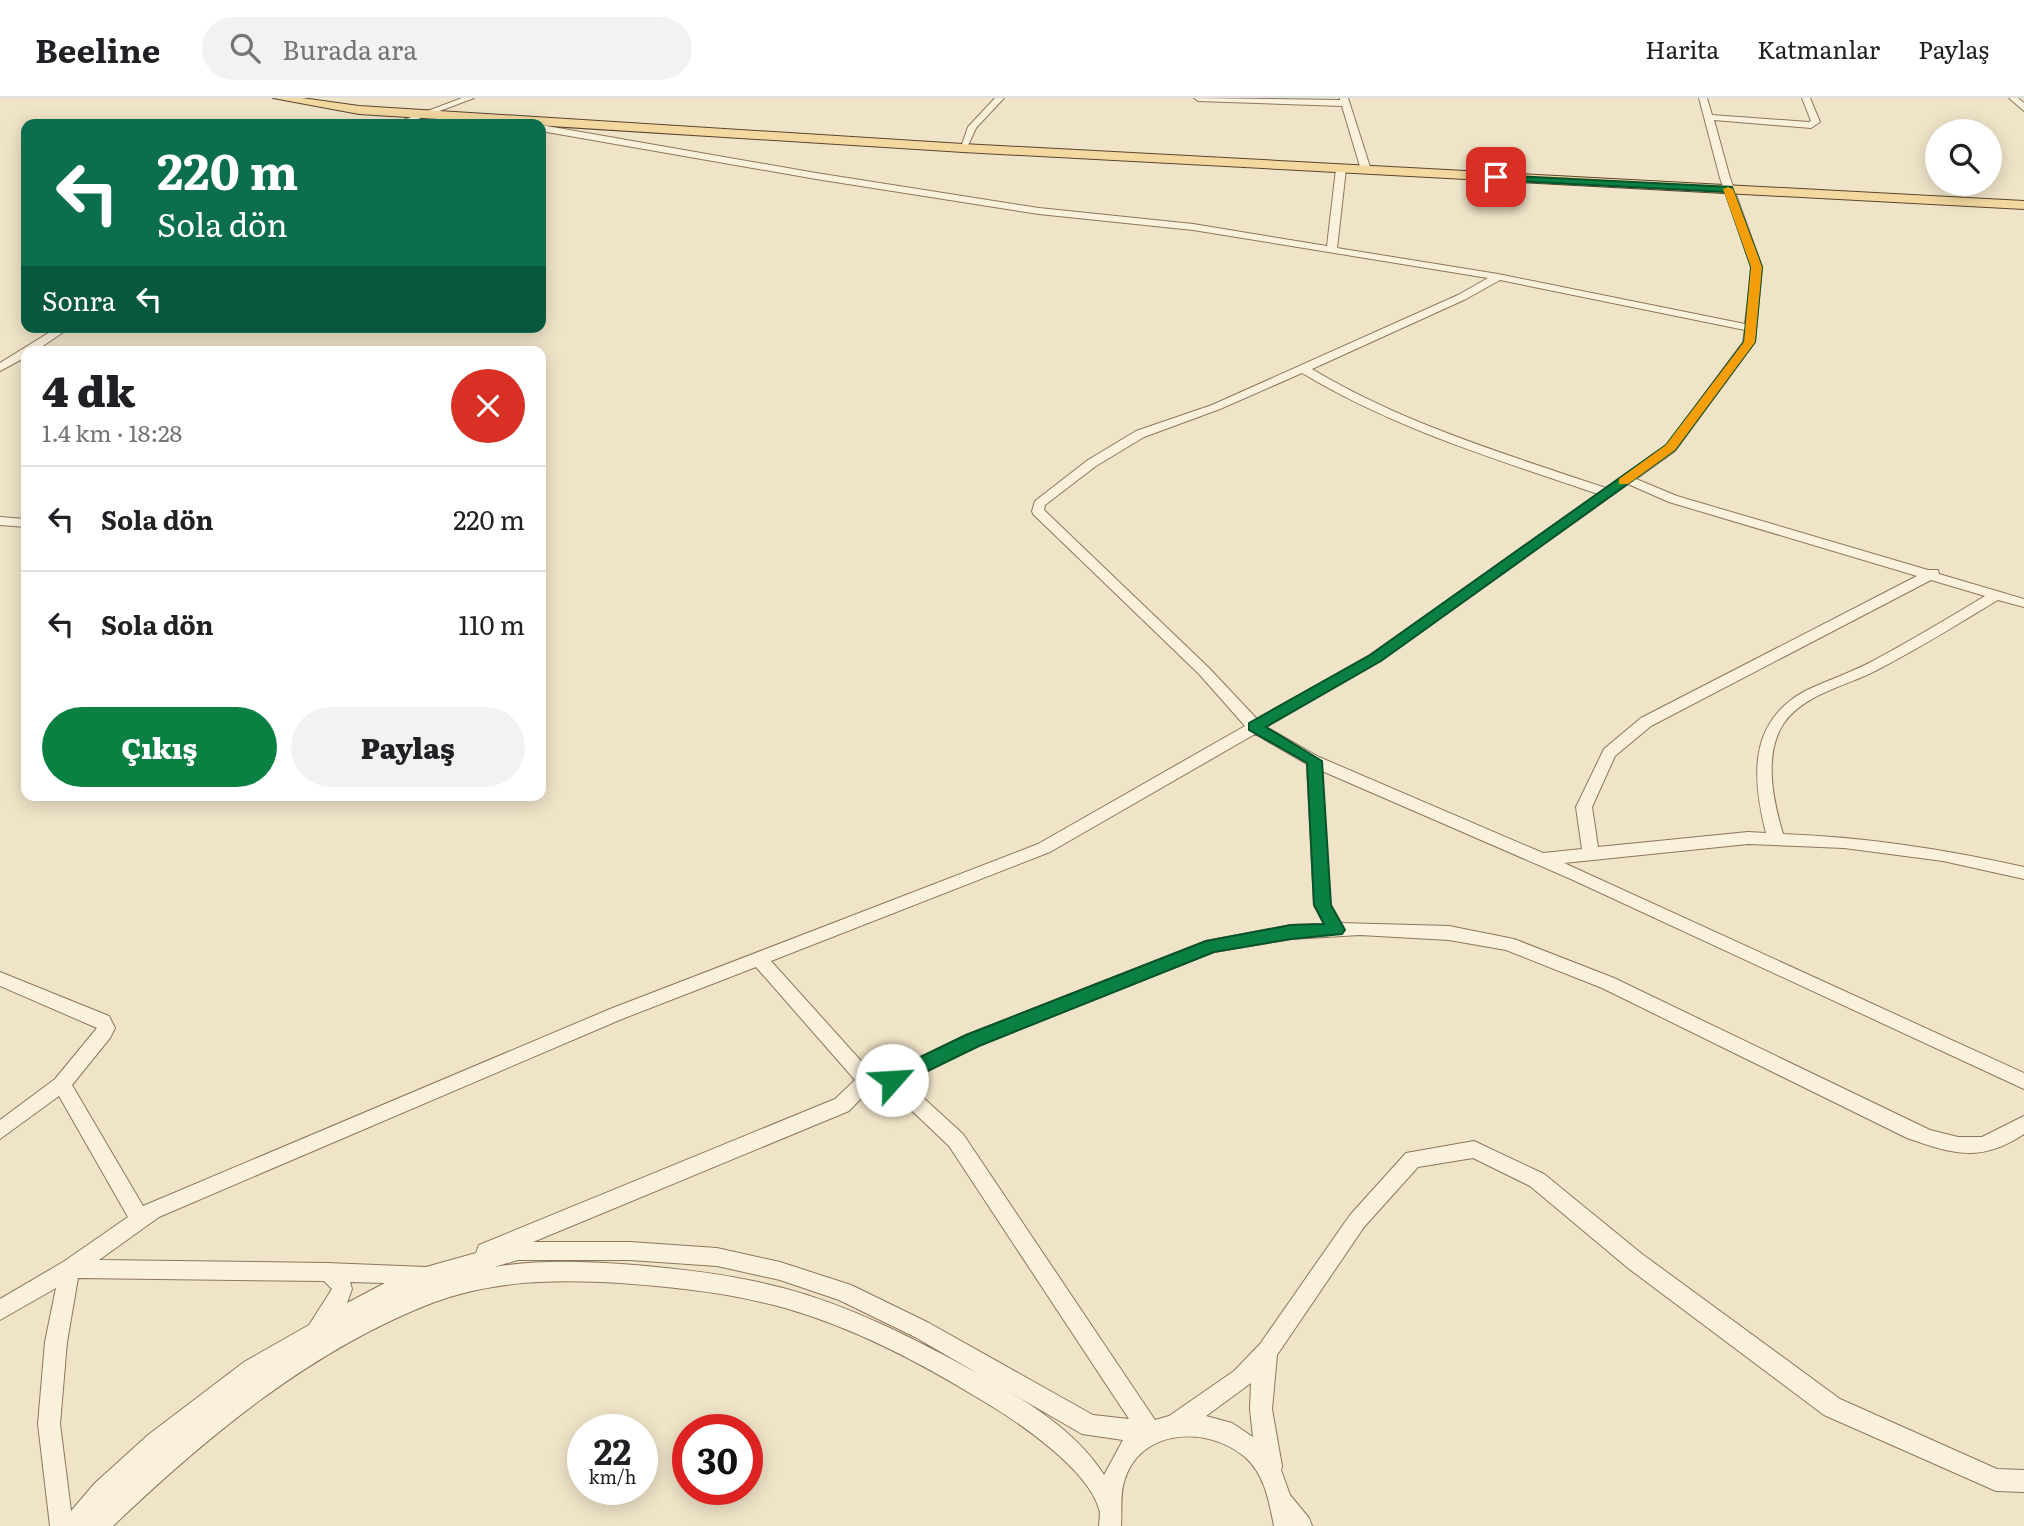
<!DOCTYPE html>
<html lang="tr">
<head>
<meta charset="utf-8">
<style>
  :root { --surface:#fff; --page:#f2f2f2; --text:#202124; --muted:#757577; --line:#e0e0e0; --accent:#0b8043 }
  body { margin:0; font-family:Literata,serif; background:var(--page); color:var(--text); height:100vh; display:flex; flex-direction:column; font-size:26px; white-space:nowrap }
  * { box-sizing:border-box; margin:0 }
  p { font-size:23px; color:var(--muted) }
  .icon { flex:none; width:38px; height:38px; fill:none; stroke:currentColor; stroke-width:2; stroke-linecap:round; stroke-linejoin:round }
  .map { position:relative; flex:1; overflow:hidden }
  .side { position:absolute; left:21px; top:248px; width:525px; height:455px; display:flex; flex-direction:column; background:var(--surface); border-radius:14px; box-shadow:0 4px 18px #0003 }
  .side>* { flex:none }
  .guide { position:absolute; left:21px; top:21px; width:525px; height:214px; border-radius:14px; box-shadow:0 4px 18px #0003; background:#0b6e4f; color:#fff; overflow:hidden }
  .tools { position:absolute; left:1925px; top:21px; display:grid; gap:14px }
  .tools a { display:grid; place-items:center; width:77px; height:77px; border-radius:50%; background:var(--surface); box-shadow:0 4px 18px #0003; font-size:35px }
  .speed { position:absolute; left:567px; top:1316px; display:flex; gap:14px; font-size:35px; font-weight:700; text-align:center }
  .speed>* { display:grid; place-content:center; width:91px; height:91px; border-radius:50%; background:var(--surface); box-shadow:0 4px 18px #0003; line-height:1 }
  .speed small { font-size:18px; font-weight:400 }
  .speed .limit { border:10px solid #d22; background:#fff; color:#111 }
  .pin { position:absolute; display:grid; place-items:center; width:60px; height:60px; color:#fff; margin:-30px; border-radius:14px; box-shadow:0 4px 10px #0006 }
  .me { position:absolute; width:77px; margin:-38px; rotate:64deg; stroke-linejoin:round; filter:drop-shadow(0 0 5px #0008) }
  .turn { display:flex; align-items:center; gap:24px; height:147px; padding:0 21px; font-size:32px }
  .turn .icon { width:91px; height:91px; stroke-width:2.5 }
  .turn b { display:block; font-size:49px; line-height:60px }
  .then { display:flex; align-items:center; height:66px; padding:0 21px; background:#0003; gap:14px; font-size:26px }
  .round { display:grid; place-items:center; flex:none; width:74px; height:74px; border-radius:37px; background:var(--page) }
  .overview { display:flex; align-items:center; justify-content:space-between; height:119px; padding:0 21px }
  h1 { font-size:42px; font-weight:800; line-height:52px }
  .button { display:flex; gap:14px; margin-top:auto; padding:14px 21px }
  .button a { flex:1; height:80px; border-radius:42px; background:var(--accent); color:#fff; font-size:28px; font-weight:800; line-height:80px; text-align:center }
  .button a+a { background:var(--page); color:var(--text) }
  ul { padding:0; list-style:none }
  li { display:flex; align-items:center; gap:21px; height:105px; padding:0 21px; border-top:2px solid var(--line) }
  li div { flex:1 }
  li b { display:block; font-size:26px }
  li em { font-style:normal }
  header { display:flex; align-items:center; gap:42px; box-sizing:border-box; height:98px; padding:0 35px; background:var(--surface); border-bottom:2px solid var(--line) }
  header strong { font-size:33px }
  nav { display:flex; gap:38px; margin-inline-start:auto; font-size:24px }
  .search { width:490px; height:63px; background:var(--page); display:flex; align-items:center; gap:18px; box-sizing:border-box; padding:0 24px; border-radius:38px; color:var(--muted); font-size:26px }
  .map>svg:first-child { display:block }
  .lines { fill:none; stroke-linecap:round; stroke-linejoin:round }
  .minor-casing { stroke:#8d765c; stroke-width:2 }
  .major-casing { stroke:#5b4430; stroke-width:2 }
  .minor { fill:#faf1dc; fill-rule:evenodd }
  .major { fill:#f3d9a0; fill-rule:evenodd }
  .route { fill:#0b8043; stroke:#07532c; stroke-width:2 }
  .slow { fill:#f59e0b }
</style>
</head>
<body>
<header>
<strong>Beeline</strong>
<div class="search"><svg class="icon" aria-label="search" viewBox="0 0 24 24"><circle cx="10" cy="10" r="6"/><path d="M15 15l6 6"/></svg>Burada ara</div>
<nav><a>Harita</a><a>Katmanlar</a><a>Paylaş</a></nav>
</header>
<div class="map">
<svg width="2024" height="1428" viewBox="0 0 2024 1428">
  <rect width="100%" height="100%" fill="#f0e4c8"/>
  <g class="lines">
    <defs>
      <g id="minor">
        <path d="M462,0H474L405,26H393Z"/>
        <path d="M995,0H1004L976,30L966,52H960L968,29Z"/>
        <path d="M1194,0L1340,2V0H1348L1371,72L1366,75L1361,72L1342,8L1198,3Z"/>
        <path d="M1699,0H1707L1712,17L1809,24L1811,23L1802,0H1810L1820,24L1811,30L1714,22L1730,80L1762,169L1755,244L1675,353L1636,381L1677,398L1928,472H1938L1939,476L2024,501V509L1998,502C1958,526 1918,551 1877,572C1847,588 1804,596 1784,625C1763,656 1773,702 1783,736C1865,739 1944,751 2024,769V781L1943,763L1844,750L1748,746L1564,765L2024,975V991L1573,782L1322,673L1330,807L1340,825L1449,828L1514,841L1614,880L1930,1032L1958,1039H1982L2024,1018V1036C1981,1065 1953,1056 1907,1040L1602,890L1506,852L1449,842L1360,837L1291,841L1214,854L978,947L906,984L963,1036L1155,1322L1169,1318L1234,1273L1260,1246L1350,1117L1406,1055L1474,1043L1544,1076L1642,1156L1840,1301L1997,1371L2024,1372V1394L1996,1393L1824,1317L1628,1170L1530,1088L1473,1060L1418,1069L1364,1129L1277,1257L1272,1311L1282,1368L1281,1372L1290,1397L1309,1420L1312,1428H1274C1269,1403 1265,1377 1245,1359C1207,1327 1139,1330 1124,1384C1120,1397 1122,1415 1121,1428H1099C1099,1423 1101,1416 1099,1411C1088,1371 1017,1323 983,1303C921,1265 855,1230 785,1210C731,1195 675,1189 620,1185C556,1181 493,1182 432,1205C311,1252 206,1339 113,1428H50L38,1326L45,1244L56,1190L0,1222V1201L63,1164L128,1119L59,998L0,1041V1022L55,981L97,930L0,888V874L109,918L115,930L110,940L72,987L143,1108L610,911L1038,746L1245,628L1199,576L1033,416L1032,413L1035,403L1088,362L1136,333L1212,307L1458,197L1488,180L1193,132L1039,116L816,81L541,33V27L816,75L1039,110L1193,126L1327,148L1336,71L1341,68L1346,71L1337,150L1498,176L1745,226L1752,169L1720,80ZM1500,182L1745,232L1743,244L1667,347L1606,390C1505,356 1404,326 1312,271L1466,201ZM1302,275C1395,331 1496,361 1598,396L1370,557L1257,621L1209,570L1044,412L1045,407L1096,368L1144,339L1220,311ZM1628,386L1669,404L1917,478L1641,620L1604,651L1576,709L1582,751L1543,755L1319,659L1266,629L1380,563ZM1931,482L1985,498C1947,521 1908,544 1869,565C1848,576 1825,583 1805,593C1748,624 1752,680 1766,735L1748,734L1598,749L1592,709L1615,658L1651,628ZM1255,636L1307,666L1314,807L1324,826L1291,827L1206,843L966,937L890,974H871L771,863L1050,754ZM756,869L855,982L835,1001L479,1147L476,1155L426,1169L327,1165L99,1162L159,1119L622,921ZM871,990H888L949,1048L1129,1321L1093,1317L929,1225L851,1187L780,1164L717,1150L630,1144H533L849,1013ZM518,1162H630L717,1168L780,1182L839,1202L915,1239L1082,1336L1123,1342L1104,1377C1075,1331 1023,1301 977,1275C915,1241 851,1208 783,1190C730,1176 675,1170 621,1166C579,1163 536,1162 494,1169ZM78,1180L324,1183L332,1191L309,1227L244,1264L148,1337L95,1385L71,1413L60,1326L67,1244ZM350,1184L385,1185L347,1205L352,1191ZM1251,1285L1250,1311L1253,1339L1232,1325L1206,1318Z"/>
        <path d="M2009,0H2018L2024,5V13Z"/>
        <path d="M58,229H71L34,254H26V259L0,273V265Z"/>
        <path d="M0,419L26,421V429L0,427Z"/>
      </g>
      <path id="major" d="M273,0H302L359,8L963,46L2024,103V111L963,54L359,16Z"/>
    </defs>
    <use href="#minor" class="minor-casing"/>
    <use href="#major" class="major-casing"/>
    <use href="#minor" class="minor"/>
    <use href="#major" class="major"/>
  </g>
  <path class="route" d="M1493,77L1732,89L1762,169L1755,244L1675,352L1381,563L1266,629L1322,663L1331,807L1345,832L1342,836L1291,841L1214,854L979,948L899,987H885L883,982L885,976L966,937L1206,843L1291,827L1324,826L1314,807L1307,665L1249,632V625L1370,557L1666,347L1744,244L1751,169L1725,94L1496,82Z"/>
  <path class="slow" d="M1728,89L1733,91L1762,169L1755,244L1675,352L1628,386H1619V381L1666,347L1744,244L1751,169L1723,91Z"/>
</svg>
<div class="tools">
<a><svg class="icon" aria-label="search" viewBox="0 0 24 24"><circle cx="10" cy="10" r="6"/><path d="M15 15l6 6"/></svg></a>
</div>
<div class="speed"><div>22<small>km/h</small></div><div class="limit">30</div></div>
<div class="pin" style="left:1496px;top:79px;background:#d93025"><svg class="icon" aria-label="arrive" viewBox="0 0 24 24"><path d="M6 21V4h12l-3 4 3 4H6"/></svg></div>
<svg class="me" style="left:892px;top:982px" viewBox="-20 -20 40 40"><circle r="19" fill="#fff"/><path d="M0-13L10 11 0 6-10 11z" fill="#0b8043"/></svg>
<div class="guide">
<div class="turn"><svg class="icon" aria-label="left" viewBox="0 0 24 24"><path d="M17 20v-9H6M10 6l-5 5 5 5"/></svg><div><b>220 m</b>Sola dön</div></div>
<div class="then">Sonra<svg class="icon" aria-label="left" viewBox="0 0 24 24"><path d="M17 20v-9H6M10 6l-5 5 5 5"/></svg></div>
</div>
<section class="side">
<div class="overview"><div><h1>4 dk</h1><p>1.4 km · 18:28</p></div><a class="round" style="background:#d93025;color:#fff"><svg class="icon" aria-label="close" viewBox="0 0 24 24"><path d="M6 6l12 12M18 6L6 18"/></svg></a></div>
<ul>
<li><svg class="icon" aria-label="left" viewBox="0 0 24 24"><path d="M17 20v-9H6M10 6l-5 5 5 5"/></svg><div><b>Sola dön</b></div><em>220 m</em></li>
<li><svg class="icon" aria-label="left" viewBox="0 0 24 24"><path d="M17 20v-9H6M10 6l-5 5 5 5"/></svg><div><b>Sola dön</b></div><em>110 m</em></li>
</ul>
<div class="button"><a>Çıkış</a><a>Paylaş</a></div>
</section>
</div>
</body>
</html>
